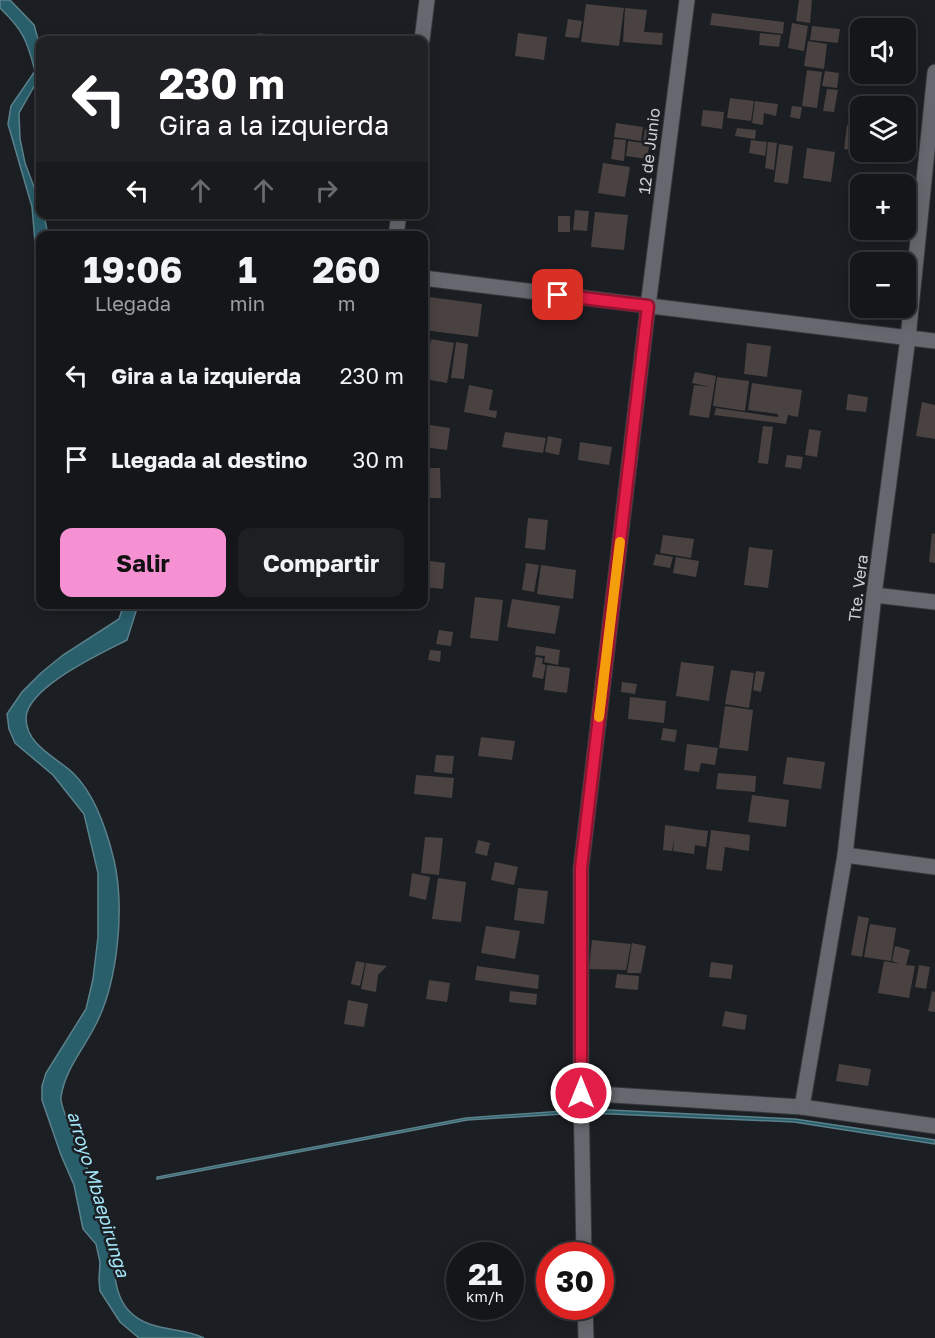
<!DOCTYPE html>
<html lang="es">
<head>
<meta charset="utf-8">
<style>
  :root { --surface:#14161a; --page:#1d1f23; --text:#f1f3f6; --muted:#9d9fa2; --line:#333539; --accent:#f591d2 }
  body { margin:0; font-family:"Golos Text",sans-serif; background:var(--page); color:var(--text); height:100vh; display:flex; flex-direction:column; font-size:22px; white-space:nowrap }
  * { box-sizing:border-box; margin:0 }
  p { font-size:20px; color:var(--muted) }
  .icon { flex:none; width:33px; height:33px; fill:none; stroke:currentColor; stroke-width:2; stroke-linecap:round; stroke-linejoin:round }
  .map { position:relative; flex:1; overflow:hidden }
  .side { position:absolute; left:36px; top:231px; width:392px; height:378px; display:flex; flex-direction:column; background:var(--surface); border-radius:12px; box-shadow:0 3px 15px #0003,0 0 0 2px var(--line) }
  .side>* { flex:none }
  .top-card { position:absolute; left:36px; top:36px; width:392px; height:183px; border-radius:12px; box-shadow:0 3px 15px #0003,0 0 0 2px var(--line); background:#202124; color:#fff; overflow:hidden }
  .controls { position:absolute; left:850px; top:18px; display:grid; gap:12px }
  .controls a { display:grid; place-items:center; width:66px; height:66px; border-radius:12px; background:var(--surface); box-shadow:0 3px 15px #0003,0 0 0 2px var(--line); font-size:30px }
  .speed { position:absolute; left:446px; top:1242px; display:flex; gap:12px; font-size:30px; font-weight:700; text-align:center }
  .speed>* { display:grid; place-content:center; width:78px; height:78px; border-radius:50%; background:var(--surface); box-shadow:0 3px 15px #0003,0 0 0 2px var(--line); line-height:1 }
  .speed small { font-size:15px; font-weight:400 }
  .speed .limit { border:9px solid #d22; background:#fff; color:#111 }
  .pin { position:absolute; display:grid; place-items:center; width:51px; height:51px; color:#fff; margin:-26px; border-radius:12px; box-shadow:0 3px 9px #0006 }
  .me { position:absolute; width:66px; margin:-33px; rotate:0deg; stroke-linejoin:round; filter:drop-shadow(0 0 4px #0008) }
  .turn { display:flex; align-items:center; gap:21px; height:126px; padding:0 24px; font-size:27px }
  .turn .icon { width:78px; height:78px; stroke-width:2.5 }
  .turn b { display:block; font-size:42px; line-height:51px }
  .lanes { display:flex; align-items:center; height:57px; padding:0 24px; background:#0003; justify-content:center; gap:30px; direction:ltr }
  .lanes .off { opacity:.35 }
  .eta { display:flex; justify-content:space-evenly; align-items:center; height:102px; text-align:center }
  .eta b { font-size:36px; font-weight:700; line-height:42px }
  .button { display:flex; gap:12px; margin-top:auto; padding:12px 24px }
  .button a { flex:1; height:69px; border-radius:12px; background:var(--accent); color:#111; font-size:24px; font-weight:700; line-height:69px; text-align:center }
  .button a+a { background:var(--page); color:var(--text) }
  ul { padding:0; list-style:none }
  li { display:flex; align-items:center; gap:18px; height:84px; padding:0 24px }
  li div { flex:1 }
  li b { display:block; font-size:22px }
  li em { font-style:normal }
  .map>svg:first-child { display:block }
  .water { fill:#295e6b; stroke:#5b818b; stroke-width:1.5 }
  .building { fill:#494240 }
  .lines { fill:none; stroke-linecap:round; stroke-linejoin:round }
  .minor-casing { stroke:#36383c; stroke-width:17 }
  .minor { stroke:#65686e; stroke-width:15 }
  .route-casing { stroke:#92132f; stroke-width:15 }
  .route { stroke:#e11d48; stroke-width:10 }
  .slow { stroke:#f59e0b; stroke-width:10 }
  .labels { text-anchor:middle; stroke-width:5; stroke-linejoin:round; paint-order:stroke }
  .street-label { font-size:16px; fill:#d0d2d5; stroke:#1b1e22 }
  .water-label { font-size:18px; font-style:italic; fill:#a5e8fb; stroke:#1b1e22 }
</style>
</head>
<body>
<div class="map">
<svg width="935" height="1338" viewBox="0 0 935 1338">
  <rect width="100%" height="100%" fill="#1b1e22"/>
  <g class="water">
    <path d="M0,0H10L34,25L40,46V76L19,113L20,139L25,163L40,203V214L44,215L48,235L40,236V280L37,265L32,207L8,124L11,106L35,71C27,40 23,30 0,8Z"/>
    <path d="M124,604L138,605L127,640C102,653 27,687 26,718C26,746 58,758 74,774C96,796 107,831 114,860C125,909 118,984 94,1028C82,1051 65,1070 61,1097C59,1107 82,1155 87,1168C92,1181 95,1194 100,1207C104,1221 108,1237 111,1251C115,1271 114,1295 129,1311C150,1333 180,1326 204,1338H139L120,1322L100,1291L99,1280L100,1262L96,1244L83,1229L74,1185L61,1155L42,1100V1086L46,1073L86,1009L93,979L98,937V873L84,814L53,775L15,743L9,729L7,714L22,692L41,673L63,655L119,619Z"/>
    <path d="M589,1109L795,1119L935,1140V1144L794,1122L589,1113Z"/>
    <path d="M563,1111V1114L467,1120L157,1179V1177L466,1118Z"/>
  </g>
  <g class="building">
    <path d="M799,0H812L810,23L796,21Z"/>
    <path d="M586,4L624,8L619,46L581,42Z"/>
    <path d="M625,8L647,10L644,32L663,33L662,45L623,42Z"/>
    <path d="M712,13L784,22L783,34L710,25Z"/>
    <path d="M568,19L582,21L579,38L565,37Z"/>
    <path d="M792,23L808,26L804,51L788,48Z"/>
    <path d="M812,26L840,29L838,43L810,40Z"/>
    <path d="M258,33L285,36V40H257Z"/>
    <path d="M518,33L547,37L544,60L515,56Z"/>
    <path d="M760,33L781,35L779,47L759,45Z"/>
    <path d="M808,41L827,44L824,69L804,66Z"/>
    <path d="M807,70L822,72L817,108L802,106Z"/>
    <path d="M825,71L839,73L837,88L822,86Z"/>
    <path d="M827,89L838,90L834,112L823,111Z"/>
    <path d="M730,98L754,101L751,121L727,118Z"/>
    <path d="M755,101L778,104L776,116L764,113L763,125L752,123Z"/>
    <path d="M792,106L802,107L800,119L790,117Z"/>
    <path d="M703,110L724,112L722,129L701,126Z"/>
    <path d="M616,123L643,127L641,141L614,137Z"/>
    <path d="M847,125L861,127V151L844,149Z"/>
    <path d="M737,128L756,130L755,139L735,136Z"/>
    <path d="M645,129L652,130L647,159L626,156L628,141L643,143Z"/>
    <path d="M614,139L626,140L624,161L611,159Z"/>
    <path d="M751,140L767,142L765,156L749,153Z"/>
    <path d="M768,142L777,143L774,170L765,168Z"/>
    <path d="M779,144L793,146L788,184L774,182Z"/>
    <path d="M807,148L835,152L831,182L803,178Z"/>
    <path d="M603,163L630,167L625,197L598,193Z"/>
    <path d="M575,210L589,211L587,231L573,230Z"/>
    <path d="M595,212L628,215L624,250L591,247Z"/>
    <rect x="558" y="216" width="12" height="16"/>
    <path d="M860,223L861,230H885L883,236L858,232Z"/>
    <path d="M429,297L482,304L478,337L424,330Z"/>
    <path d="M423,337L430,338L424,371H423Z"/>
    <path d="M431,339L454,343L447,383L424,379Z"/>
    <path d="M456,342L468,344L464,379L451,378Z"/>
    <path d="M747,343L771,346L767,377L744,374Z"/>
    <path d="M695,372L716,376L709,418L689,415L694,385L711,387L692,383Z"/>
    <path d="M717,377L749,381L745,411L713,406Z"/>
    <path d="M752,383L802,390L798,417L788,415L786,424L714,415L716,408L778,417V414L748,410Z"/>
    <path d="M469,385L493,390L489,410L497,411L496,418L464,412Z"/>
    <path d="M848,394L868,397L866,412L846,410Z"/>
    <path d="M922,402L935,405V439L916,436Z"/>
    <path d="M423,424L450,428L447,450L423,447Z"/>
    <path d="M763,426L773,427L768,464L758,463Z"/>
    <path d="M809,429L821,431L817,457L805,455Z"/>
    <path d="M505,432L546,438L543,453L502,447Z"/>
    <path d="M548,436L562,439L559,455L545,452Z"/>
    <path d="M580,442L612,447L609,465L578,460Z"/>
    <path d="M787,455L803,457L801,469L785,467Z"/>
    <path d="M426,468H440L441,498H427Z"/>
    <path d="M528,518L548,520L545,550L525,548Z"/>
    <path d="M932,533L935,534V563L929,562Z"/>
    <path d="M663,535L694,539L691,558L660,553Z"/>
    <path d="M749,547L773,550L768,588L744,585Z"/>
    <path d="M656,554L673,557L670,568L653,565Z"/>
    <path d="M676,557L699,561L696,577L673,573Z"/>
    <path d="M423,560L445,563L443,589L423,587Z"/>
    <path d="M526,563L539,565L534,592L522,590Z"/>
    <path d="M541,565L576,570L573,599L537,594Z"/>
    <path d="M475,597L503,600L498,641L470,638Z"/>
    <path d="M512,599L560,606L555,634L507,627Z"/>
    <path d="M439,630L453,632L451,646L436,644Z"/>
    <path d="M536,646L560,650L558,665L544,662L545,656L535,655Z"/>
    <path d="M430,650L441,651L440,662L428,660Z"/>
    <path d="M536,657L543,658L542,664L546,665L543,679L532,677Z"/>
    <path d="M681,662L714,666L709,701L676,696Z"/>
    <path d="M547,665L570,668L567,693L544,690Z"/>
    <path d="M731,670L754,673L749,708L725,704Z"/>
    <path d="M756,671L765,672L761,692L753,690Z"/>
    <path d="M622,682L637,684L635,694L621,692Z"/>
    <path d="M630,697L666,701L664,723L628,719Z"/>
    <path d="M725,706L753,710L748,751L719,748Z"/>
    <path d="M663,728L677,730L675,742L661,740Z"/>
    <path d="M481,737L515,741L512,760L478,756Z"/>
    <path d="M687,744L718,748L715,765L701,763L699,772L684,770Z"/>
    <path d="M436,755L454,756L452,774L434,772Z"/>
    <path d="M787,757L825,762L821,789L783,784Z"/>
    <path d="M718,773L756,776L755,792L716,789Z"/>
    <path d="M416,775L454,778L452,798L414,794Z"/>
    <path d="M752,795L789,800L786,827L748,822Z"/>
    <path d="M665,825L708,831L706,847L695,845L694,854L673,851L674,839L672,851L663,850Z"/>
    <path d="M711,830L750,835L749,851L725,847L722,871L706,869Z"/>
    <path d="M425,837L443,838L439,875L421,873Z"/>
    <path d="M478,840L490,843L487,856L475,853Z"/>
    <path d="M495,862L518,867L514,885L491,880Z"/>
    <path d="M412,873L430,877L426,900L409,896Z"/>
    <path d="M438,878L466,882L461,922L432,919Z"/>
    <path d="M518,888L548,891L544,924L514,920Z"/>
    <path d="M858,916L869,918L862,957L851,955Z"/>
    <path d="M870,924L896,928L891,961L864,957Z"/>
    <path d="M486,926L520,931L515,959L481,953Z"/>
    <path d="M592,940L631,944L626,970L589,969Z"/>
    <path d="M632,943L646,946L641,973H627Z"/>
    <path d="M895,946L910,950L906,965L915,966L909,998L878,993L884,961L900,964L892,961Z"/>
    <path d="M356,961L365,963L360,986L351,984Z"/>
    <path d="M711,962L733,965L731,979L709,977Z"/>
    <path d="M366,963L387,966L378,975L376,992L361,989Z"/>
    <path d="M919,965L930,967L926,989L915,987Z"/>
    <path d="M477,966L539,975L538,989L475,980Z"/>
    <path d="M617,974L639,976L638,990L615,988Z"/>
    <path d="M429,980L450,983L447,1002L426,999Z"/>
    <path d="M510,991L537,994L536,1005L509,1002Z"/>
    <path d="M932,991L935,992V1012L928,1011Z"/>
    <path d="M348,1000L368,1004L364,1027L344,1024Z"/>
    <path d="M725,1011L747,1015L745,1030L722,1026Z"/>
    <path d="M839,1064L871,1069L868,1086L836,1081Z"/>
  </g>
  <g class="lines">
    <defs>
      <g id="minor">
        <path d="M422,40L427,0"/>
        <path d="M396,236L399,214"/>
        <path d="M423,278L935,341"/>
        <path d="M874,595L935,602"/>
        <path d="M845,855L935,867"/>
        <path d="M581,1093L802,1107L935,1126"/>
        <path d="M802,1107L845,855L874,595L908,338L935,72"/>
        <path d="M584,1256L581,1093V868L648,306L687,0"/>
        <path d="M585,1306L586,1338"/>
      </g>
    </defs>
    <use href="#minor" class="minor-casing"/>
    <use href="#minor" class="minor"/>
  </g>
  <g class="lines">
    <defs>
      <path id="route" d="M558,295L648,306L581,868V1093"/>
    </defs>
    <use href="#route" class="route-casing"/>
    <use href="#route" class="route"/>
    <path class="slow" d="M599,717L620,542"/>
  </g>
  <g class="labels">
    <g class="street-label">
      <text transform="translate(649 151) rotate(-83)" y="6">12 de Junio</text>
      <text transform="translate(858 588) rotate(-83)" y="6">Tte. Vera</text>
    </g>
    <g class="water-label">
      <text transform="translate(98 1194) rotate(73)" y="6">arroyo Mbaepirunga</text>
    </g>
  </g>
</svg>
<div class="controls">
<a><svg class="icon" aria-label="sound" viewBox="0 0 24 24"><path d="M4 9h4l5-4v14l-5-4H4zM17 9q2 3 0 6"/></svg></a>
<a><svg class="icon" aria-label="layers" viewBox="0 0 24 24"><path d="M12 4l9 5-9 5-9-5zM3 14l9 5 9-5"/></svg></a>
<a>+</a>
<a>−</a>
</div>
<div class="speed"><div>21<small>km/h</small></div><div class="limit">30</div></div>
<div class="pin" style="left:558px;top:295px;background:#d93025"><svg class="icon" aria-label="arrive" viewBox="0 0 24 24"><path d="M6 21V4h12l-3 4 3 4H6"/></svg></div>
<svg class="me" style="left:581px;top:1093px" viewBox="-20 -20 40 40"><circle r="17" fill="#e11d48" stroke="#fff" stroke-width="3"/><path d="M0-11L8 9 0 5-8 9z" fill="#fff"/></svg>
<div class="top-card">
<div class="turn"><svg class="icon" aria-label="left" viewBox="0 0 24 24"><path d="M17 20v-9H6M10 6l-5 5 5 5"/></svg><div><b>230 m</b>Gira a la izquierda</div></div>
<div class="lanes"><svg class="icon" aria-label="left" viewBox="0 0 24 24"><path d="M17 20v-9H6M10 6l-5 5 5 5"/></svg><svg class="icon off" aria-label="ahead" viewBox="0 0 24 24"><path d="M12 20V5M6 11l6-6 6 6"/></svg><svg class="icon off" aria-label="ahead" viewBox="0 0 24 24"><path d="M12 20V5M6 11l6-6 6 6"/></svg><svg class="icon off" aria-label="right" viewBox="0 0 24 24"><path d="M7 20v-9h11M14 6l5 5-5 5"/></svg></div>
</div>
<section class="side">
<div class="eta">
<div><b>19:06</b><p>Llegada</p></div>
<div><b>1</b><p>min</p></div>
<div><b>260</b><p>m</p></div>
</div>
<ul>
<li><svg class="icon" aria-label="left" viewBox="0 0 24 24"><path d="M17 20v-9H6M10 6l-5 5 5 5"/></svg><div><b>Gira a la izquierda</b></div><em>230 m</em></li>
<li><svg class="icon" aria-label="arrive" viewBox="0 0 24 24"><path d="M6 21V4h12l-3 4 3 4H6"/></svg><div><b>Llegada al destino</b></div><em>30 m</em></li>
</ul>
<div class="button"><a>Salir</a><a>Compartir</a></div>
</section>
</div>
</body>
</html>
